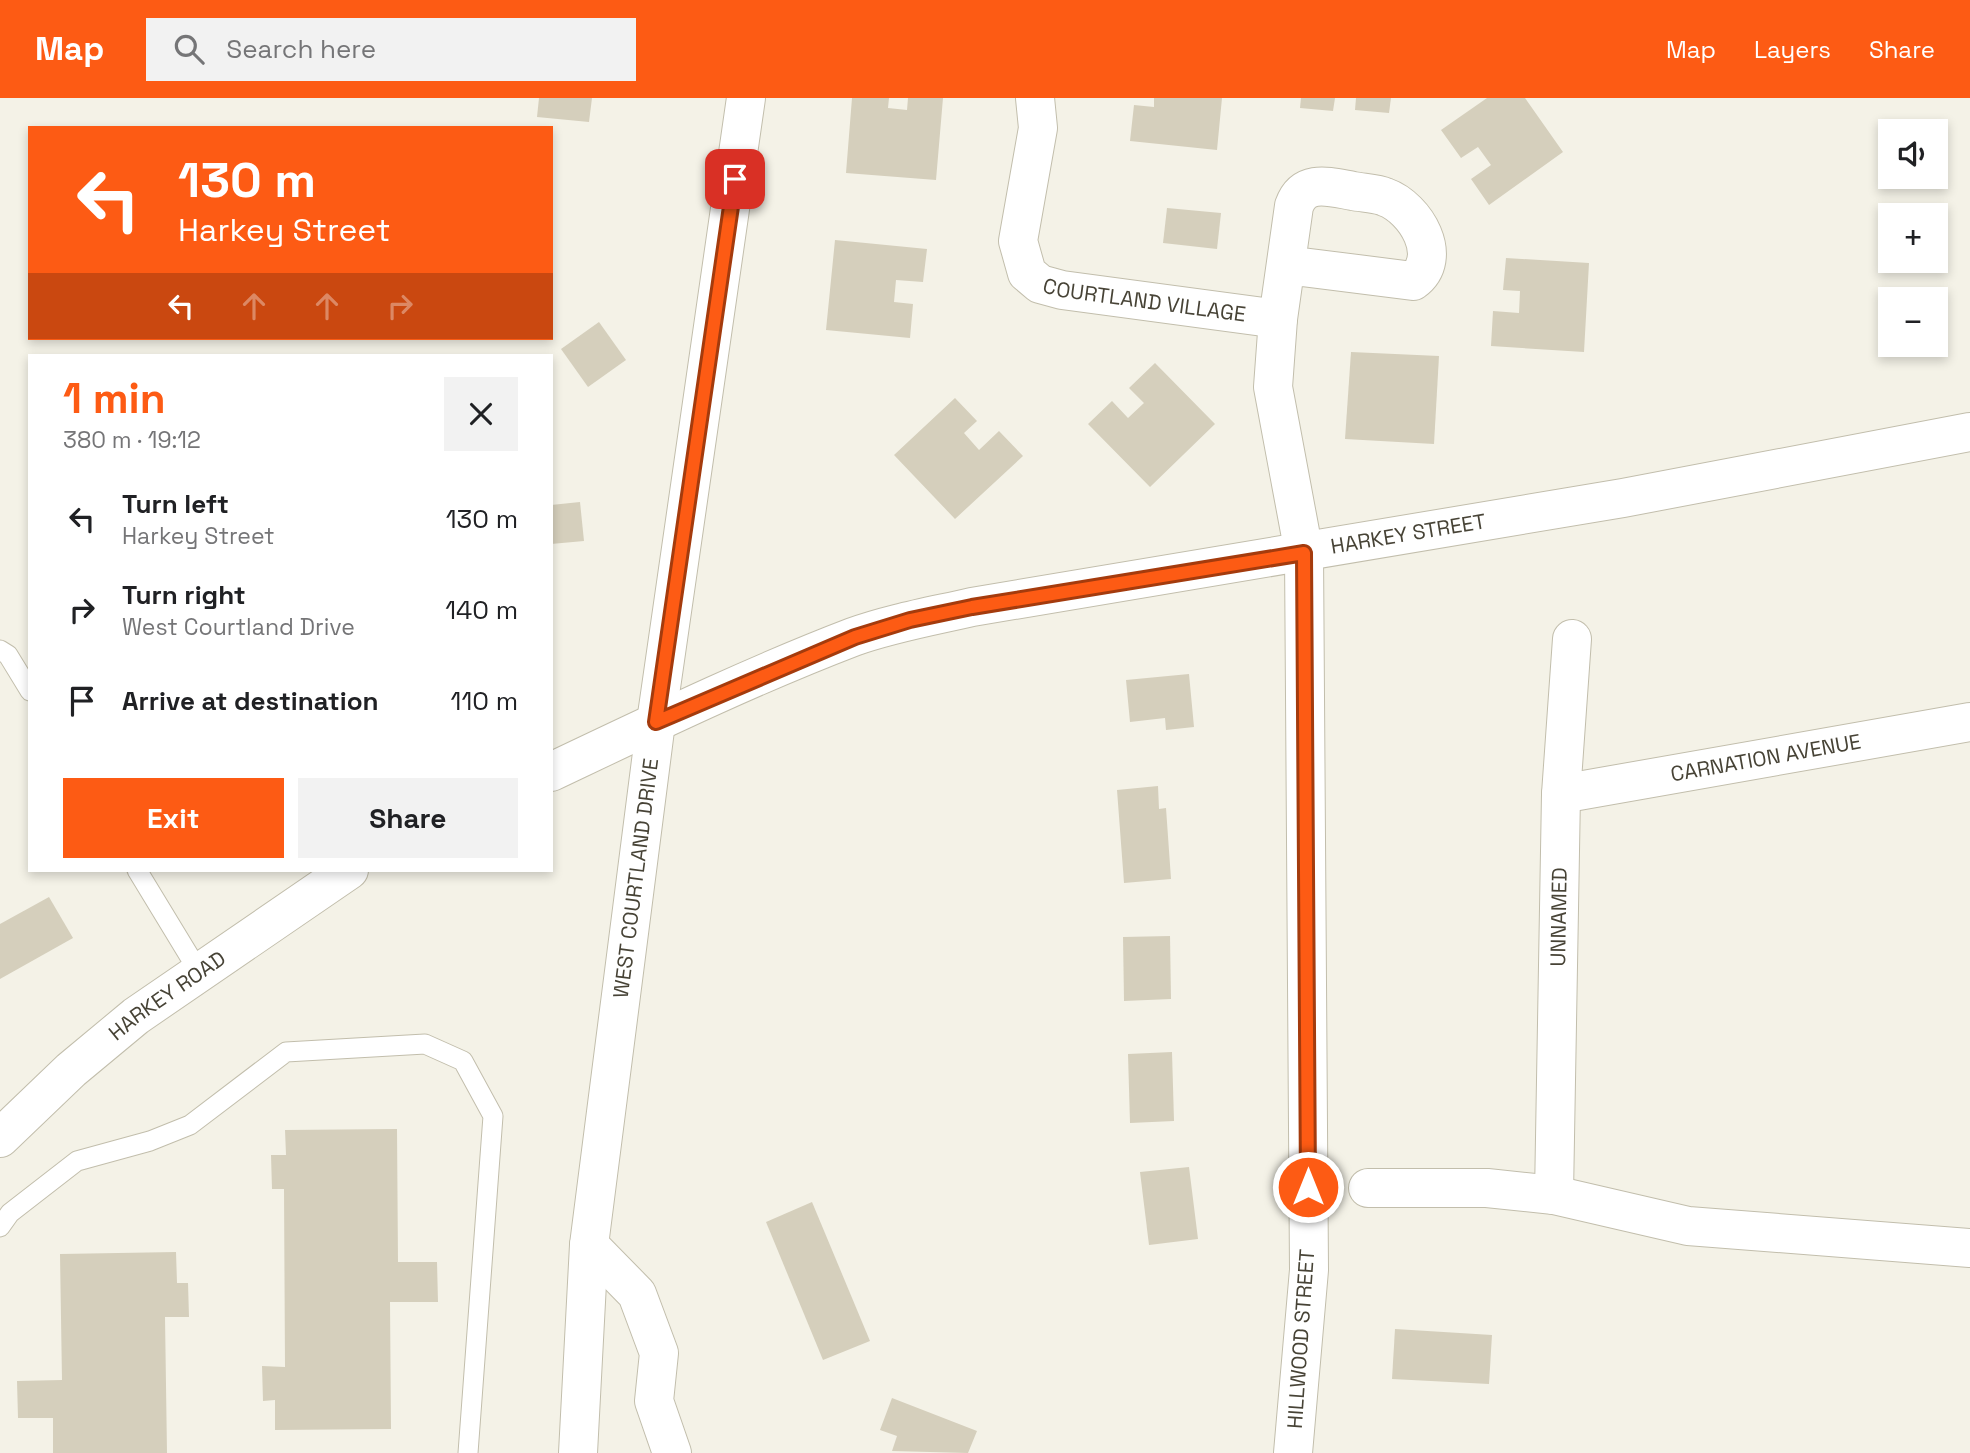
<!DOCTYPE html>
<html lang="en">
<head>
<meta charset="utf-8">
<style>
  :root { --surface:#fff; --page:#f2f2f2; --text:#202124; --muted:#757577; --accent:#fd5b14 }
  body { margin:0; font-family:"Space Grotesk",sans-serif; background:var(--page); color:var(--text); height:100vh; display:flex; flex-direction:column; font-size:26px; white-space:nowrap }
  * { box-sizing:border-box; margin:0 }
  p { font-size:23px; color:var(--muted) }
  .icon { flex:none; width:38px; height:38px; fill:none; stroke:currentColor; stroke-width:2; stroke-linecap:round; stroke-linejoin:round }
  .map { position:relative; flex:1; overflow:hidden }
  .details { position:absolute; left:28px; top:256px; width:525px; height:518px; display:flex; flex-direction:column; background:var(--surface); border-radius:0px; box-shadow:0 4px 10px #0003 }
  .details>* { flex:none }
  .guide { position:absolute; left:28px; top:28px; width:525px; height:214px; border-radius:0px; box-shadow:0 4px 10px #0003; background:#fd5b14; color:#fff; overflow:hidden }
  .tools { position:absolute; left:1878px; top:21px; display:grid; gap:14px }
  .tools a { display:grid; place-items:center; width:70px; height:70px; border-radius:0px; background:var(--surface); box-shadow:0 4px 10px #0003; font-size:35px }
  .pin { position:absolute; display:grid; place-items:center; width:60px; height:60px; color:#fff; margin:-30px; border-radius:14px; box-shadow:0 4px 10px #0006 }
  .me { position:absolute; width:77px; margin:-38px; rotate:0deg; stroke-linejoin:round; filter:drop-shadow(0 0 5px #0008) }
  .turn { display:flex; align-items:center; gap:24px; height:147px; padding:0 35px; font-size:32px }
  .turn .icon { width:91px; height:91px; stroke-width:2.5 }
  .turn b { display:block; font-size:49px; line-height:60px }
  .lanes { display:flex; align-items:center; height:66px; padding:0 35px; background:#0003; justify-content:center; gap:35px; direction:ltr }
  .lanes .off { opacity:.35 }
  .round { display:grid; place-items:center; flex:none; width:74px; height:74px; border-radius:0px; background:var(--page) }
  .summary { display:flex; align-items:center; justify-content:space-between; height:119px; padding:0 35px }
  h1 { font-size:42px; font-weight:700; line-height:52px; color:var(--accent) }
  .action { display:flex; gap:14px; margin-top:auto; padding:14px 35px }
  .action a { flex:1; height:80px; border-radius:0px; background:var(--accent); color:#fff; font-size:28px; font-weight:700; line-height:80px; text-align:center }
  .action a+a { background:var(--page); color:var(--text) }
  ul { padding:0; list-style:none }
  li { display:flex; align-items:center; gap:21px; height:91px; padding:0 35px }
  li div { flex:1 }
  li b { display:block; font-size:26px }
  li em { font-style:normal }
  header { display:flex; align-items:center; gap:42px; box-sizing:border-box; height:98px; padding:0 35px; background:var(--accent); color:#fff }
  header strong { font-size:33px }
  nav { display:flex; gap:38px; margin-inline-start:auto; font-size:24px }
  .search { width:490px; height:63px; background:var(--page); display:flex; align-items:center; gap:18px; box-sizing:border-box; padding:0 24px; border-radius:0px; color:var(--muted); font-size:26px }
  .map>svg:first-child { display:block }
  .building { fill:#d5cfbc }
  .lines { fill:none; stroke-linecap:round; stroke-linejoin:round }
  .service-casing { stroke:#c2beac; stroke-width:21 }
  .minor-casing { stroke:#c2beac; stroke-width:40 }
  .tertiary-casing { stroke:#c2beac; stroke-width:40 }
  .service { stroke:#fff; stroke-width:19 }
  .minor { stroke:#fff; stroke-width:38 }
  .tertiary { stroke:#fff; stroke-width:38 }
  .route-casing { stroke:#a43b0d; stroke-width:18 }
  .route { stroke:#fd5b14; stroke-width:12 }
  .labels { text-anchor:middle; stroke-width:6; stroke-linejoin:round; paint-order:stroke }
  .street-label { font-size:21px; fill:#474336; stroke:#fff }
</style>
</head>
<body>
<header>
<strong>Map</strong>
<div class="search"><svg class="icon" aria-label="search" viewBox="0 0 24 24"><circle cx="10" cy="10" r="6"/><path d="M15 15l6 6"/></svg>Search here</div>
<nav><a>Map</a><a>Layers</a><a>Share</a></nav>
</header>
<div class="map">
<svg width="1970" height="1355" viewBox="0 0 1970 1355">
  <rect width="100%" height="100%" fill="#f4f2e7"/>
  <g class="building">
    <path d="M539,0H592L589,24L537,19Z"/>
    <path d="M852,0H889L888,10L907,12L908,0H943L936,82L846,75Z"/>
    <path d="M1154,0H1222L1217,52L1130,43L1134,7L1154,9Z"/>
    <path d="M1301,0H1335L1333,13L1300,10Z"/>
    <path d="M1356,0H1391L1389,15L1355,12Z"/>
    <path d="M1487,0H1525L1563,54L1489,107L1471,81L1491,67L1478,49L1461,60L1441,32Z"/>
    <path d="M1167,110L1221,115L1217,151L1163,145Z"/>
    <path d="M835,142L927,151L923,184L896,182L894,204L913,206L910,240L826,232Z"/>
    <path d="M1506,160L1589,165L1584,254L1491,248L1493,213L1519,215L1520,193L1503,192Z"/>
    <path d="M599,224L626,262L588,289L561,251Z"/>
    <path d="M1351,254L1439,258L1434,346L1345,341Z"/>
    <path d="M1155,265L1215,326L1150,389L1088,326L1112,303L1128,320L1144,305L1129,290Z"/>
    <path d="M955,300L977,323L964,335L979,352L999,333L1023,358L955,421L894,357Z"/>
    <path d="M580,404L584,443L551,446V407Z"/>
    <path d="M1189,576L1194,629L1166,632L1165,620L1130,624L1126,582Z"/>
    <path d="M1158,688L1159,711L1166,710L1171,781L1124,785L1117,692Z"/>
    <path d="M49,799L73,840L0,881V826Z"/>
    <path d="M1170,838L1171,901L1124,903L1123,839Z"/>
    <path d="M1172,954L1174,1023L1130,1025L1128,956Z"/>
    <path d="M397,1031L398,1164H437L438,1204H390L391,1331L275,1332V1302L263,1303L262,1268L285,1269L284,1091H272L271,1057H286L285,1032Z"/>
    <path d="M1189,1069L1198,1141L1149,1147L1140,1074Z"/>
    <path d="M812,1104L870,1243L823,1262L766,1124Z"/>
    <path d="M176,1154L177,1185H188L189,1219H165L167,1355H53V1320H18L17,1283L62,1282L60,1156Z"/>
    <path d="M1395,1231L1492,1237L1489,1286L1392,1281Z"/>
    <path d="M892,1300L977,1333L968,1355L892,1353L897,1338L880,1332Z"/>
  </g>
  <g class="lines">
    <defs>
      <g id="service">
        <path d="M0,552L8,557L30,593"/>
        <path d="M137,772L199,874"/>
        <path d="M0,1129L10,1115L77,1063L150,1043L190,1027L286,954L425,946L463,963L493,1018L468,1355"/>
      </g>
      <g id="minor">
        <path id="s1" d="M1035,0L1038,30L1018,143L1027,175L1040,186L1062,192L1278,221"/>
        <path d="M1286,167L1413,183C1445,160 1416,110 1385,99C1376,95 1363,95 1353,93C1330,89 1304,80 1294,108L1278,221L1273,289L1304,455L1309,1172L1293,1355"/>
        <path id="s2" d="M1561,696L1970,624"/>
        <path d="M1368,1090H1487L1554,1097L1688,1128L1970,1150"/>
        <path id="s3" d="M1554,1097L1561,696L1572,541"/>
        <path d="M589,1147L637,1196L659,1255L654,1303L672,1355"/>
        <path id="s4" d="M578,1355L589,1147L656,624L746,0"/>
      </g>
      <g id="tertiary">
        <path id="s5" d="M551,674C650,627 751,578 853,539C892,525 933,518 972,509L1623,400L1970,334"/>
        <path id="s6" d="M0,1040L71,972L136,918L349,772"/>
      </g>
    </defs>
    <use href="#service" class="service-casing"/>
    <use href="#minor" class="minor-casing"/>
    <use href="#tertiary" class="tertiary-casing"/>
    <use href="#service" class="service"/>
    <use href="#minor" class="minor"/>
    <use href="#tertiary" class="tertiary"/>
  </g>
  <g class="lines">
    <defs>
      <path id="route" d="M735,81L656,624L855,539L910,522L972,509L1304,455L1308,1089"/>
    </defs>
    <use href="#route" class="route-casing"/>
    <use href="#route" class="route"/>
  </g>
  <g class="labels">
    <g class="street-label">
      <text dy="7" stroke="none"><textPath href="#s1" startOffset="301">COURTLAND VILLAGE</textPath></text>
      <text dy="7" stroke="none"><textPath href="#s5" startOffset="896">HARKEY STREET</textPath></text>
      <text dy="7" stroke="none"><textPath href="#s2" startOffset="208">CARNATION AVENUE</textPath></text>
      <text dy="7" stroke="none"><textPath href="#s4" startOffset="578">WEST COURTLAND DRIVE</textPath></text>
      <text dy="7" stroke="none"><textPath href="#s3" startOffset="278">UNNAMED</textPath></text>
      <text dy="7" stroke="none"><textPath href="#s6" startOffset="220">HARKEY ROAD</textPath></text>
      <text transform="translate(1301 1241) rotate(-86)" y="7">HILLWOOD STREET</text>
    </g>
  </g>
</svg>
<div class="tools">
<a><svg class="icon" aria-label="sound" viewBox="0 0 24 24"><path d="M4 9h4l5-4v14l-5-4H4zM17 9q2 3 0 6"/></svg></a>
<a>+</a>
<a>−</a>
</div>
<div class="pin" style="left:735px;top:81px;background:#d93025"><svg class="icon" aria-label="arrive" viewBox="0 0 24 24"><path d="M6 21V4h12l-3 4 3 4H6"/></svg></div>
<svg class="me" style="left:1308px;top:1089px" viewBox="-20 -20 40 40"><circle r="17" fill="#fd5b14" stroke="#fff" stroke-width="3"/><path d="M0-11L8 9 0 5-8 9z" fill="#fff"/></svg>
<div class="guide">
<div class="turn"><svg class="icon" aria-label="left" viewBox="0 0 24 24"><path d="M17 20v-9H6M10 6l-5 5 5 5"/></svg><div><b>130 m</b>Harkey Street</div></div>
<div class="lanes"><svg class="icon" aria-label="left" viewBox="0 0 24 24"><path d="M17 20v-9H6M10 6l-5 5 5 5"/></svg><svg class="icon off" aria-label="ahead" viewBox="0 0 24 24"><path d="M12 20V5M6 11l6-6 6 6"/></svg><svg class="icon off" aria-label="ahead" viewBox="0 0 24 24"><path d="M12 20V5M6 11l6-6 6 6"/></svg><svg class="icon off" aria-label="right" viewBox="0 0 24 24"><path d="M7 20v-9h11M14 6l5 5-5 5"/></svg></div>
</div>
<section class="details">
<div class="summary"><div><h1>1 min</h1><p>380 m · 19:12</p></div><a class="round"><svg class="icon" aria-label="close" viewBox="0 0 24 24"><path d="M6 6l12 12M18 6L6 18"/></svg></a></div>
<ul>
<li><svg class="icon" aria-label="left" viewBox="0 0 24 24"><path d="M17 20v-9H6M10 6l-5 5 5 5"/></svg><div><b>Turn left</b><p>Harkey Street</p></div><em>130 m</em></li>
<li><svg class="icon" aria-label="right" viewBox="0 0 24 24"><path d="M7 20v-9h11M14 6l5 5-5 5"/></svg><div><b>Turn right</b><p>West Courtland Drive</p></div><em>140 m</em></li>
<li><svg class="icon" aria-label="arrive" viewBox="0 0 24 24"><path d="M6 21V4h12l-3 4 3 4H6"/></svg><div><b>Arrive at destination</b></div><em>110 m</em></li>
</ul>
<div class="action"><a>Exit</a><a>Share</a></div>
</section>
</div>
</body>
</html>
